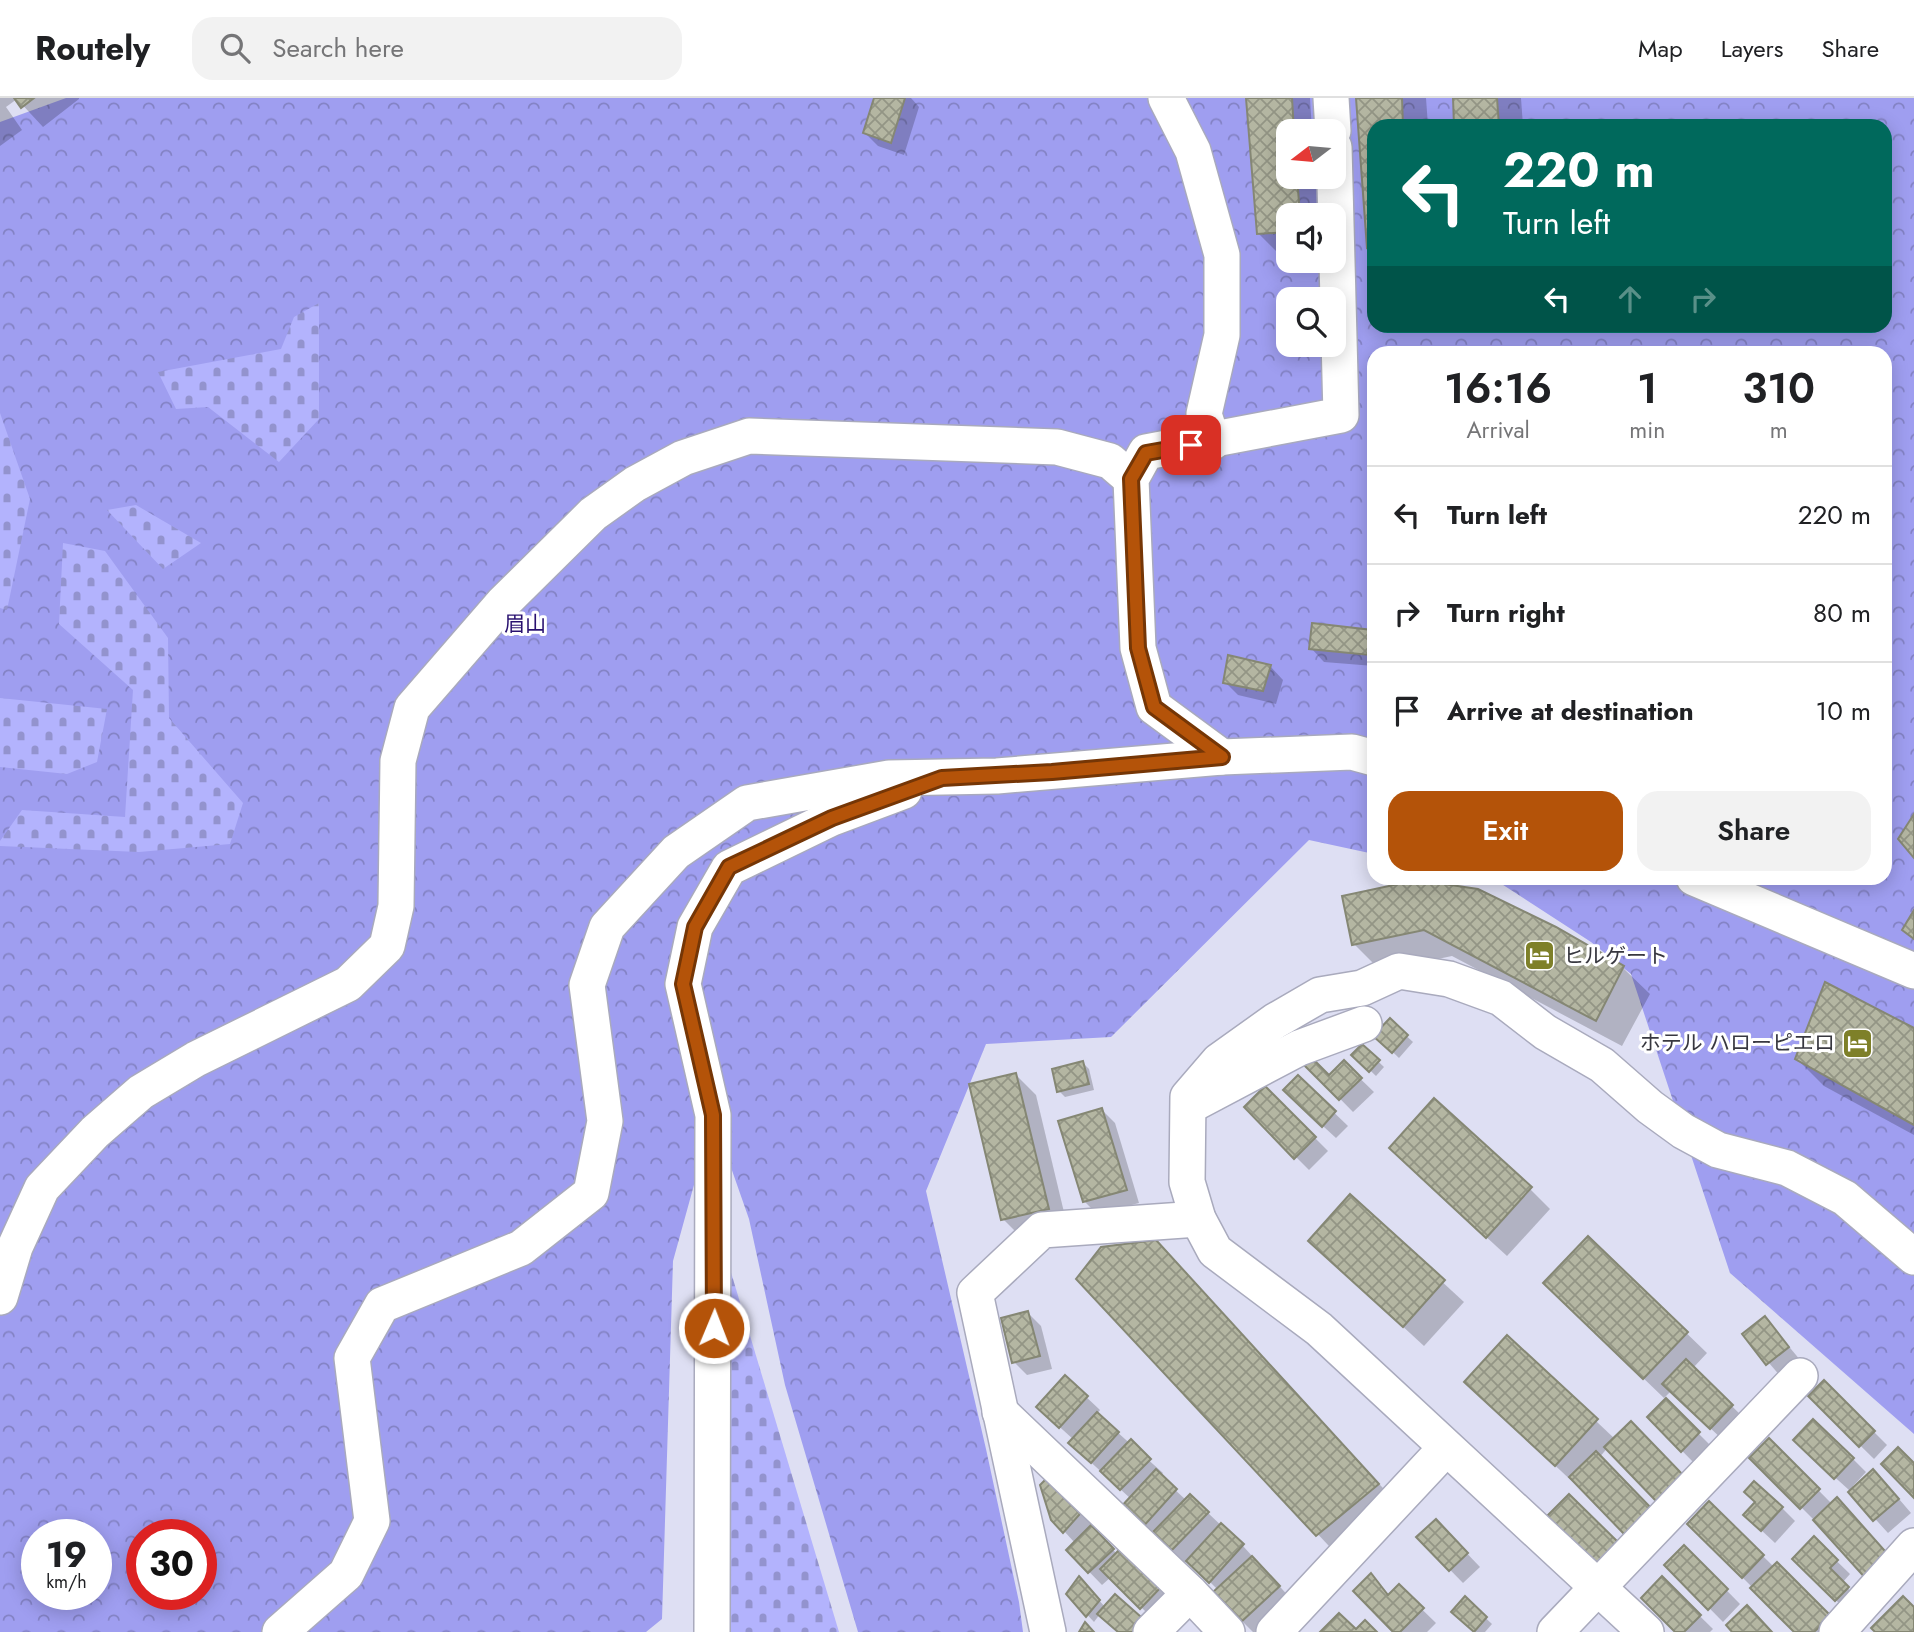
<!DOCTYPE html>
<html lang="en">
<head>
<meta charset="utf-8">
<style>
  :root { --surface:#fff; --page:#f2f2f2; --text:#202124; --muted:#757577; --line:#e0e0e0; --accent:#b45309 }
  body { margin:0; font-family:Jost,"Noto Sans JP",sans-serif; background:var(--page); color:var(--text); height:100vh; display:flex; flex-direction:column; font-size:26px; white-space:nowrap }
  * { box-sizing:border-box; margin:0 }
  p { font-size:23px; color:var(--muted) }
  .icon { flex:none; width:38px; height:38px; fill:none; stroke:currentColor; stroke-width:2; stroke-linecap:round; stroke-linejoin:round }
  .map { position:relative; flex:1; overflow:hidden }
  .details { position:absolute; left:1367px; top:248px; width:525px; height:539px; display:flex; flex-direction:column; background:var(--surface); border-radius:21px; box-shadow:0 4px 18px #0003 }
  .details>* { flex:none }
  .banner { position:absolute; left:1367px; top:21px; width:525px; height:214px; border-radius:21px; box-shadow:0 4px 18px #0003; background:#00695c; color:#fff; overflow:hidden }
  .needle { width:46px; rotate:254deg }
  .tools { position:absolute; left:1276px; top:21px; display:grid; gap:14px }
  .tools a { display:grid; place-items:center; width:70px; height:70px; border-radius:14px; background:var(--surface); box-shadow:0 4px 18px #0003; font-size:35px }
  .speed { position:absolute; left:21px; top:1421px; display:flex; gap:14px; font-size:35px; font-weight:700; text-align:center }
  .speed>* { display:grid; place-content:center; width:91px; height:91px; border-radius:50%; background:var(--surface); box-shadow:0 4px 18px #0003; line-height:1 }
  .speed small { font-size:18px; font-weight:400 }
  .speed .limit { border:10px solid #d22; background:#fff; color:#111 }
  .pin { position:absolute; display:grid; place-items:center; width:60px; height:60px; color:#fff; margin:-30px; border-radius:14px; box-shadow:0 4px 10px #0006 }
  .me { position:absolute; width:77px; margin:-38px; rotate:1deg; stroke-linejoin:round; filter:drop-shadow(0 0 5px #0008) }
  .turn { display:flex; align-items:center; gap:24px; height:147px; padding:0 21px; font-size:32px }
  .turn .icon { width:91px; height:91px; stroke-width:2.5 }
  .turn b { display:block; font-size:49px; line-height:60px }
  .lanes { display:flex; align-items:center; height:66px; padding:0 21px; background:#0003; justify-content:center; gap:35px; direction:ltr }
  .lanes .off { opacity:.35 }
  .eta { display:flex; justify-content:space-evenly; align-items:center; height:119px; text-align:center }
  .eta b { font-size:42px; font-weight:600; line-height:49px }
  .primary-button { display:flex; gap:14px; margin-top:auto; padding:14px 21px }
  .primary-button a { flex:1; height:80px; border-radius:21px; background:var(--accent); color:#fff; font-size:28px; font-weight:600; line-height:80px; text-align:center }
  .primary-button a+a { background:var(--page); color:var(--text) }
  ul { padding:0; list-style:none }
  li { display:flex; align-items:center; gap:21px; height:98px; padding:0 21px; border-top:2px solid var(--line) }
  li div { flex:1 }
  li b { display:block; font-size:26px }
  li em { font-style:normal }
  header { display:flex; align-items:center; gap:42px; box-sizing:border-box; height:98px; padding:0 35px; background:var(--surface); border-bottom:2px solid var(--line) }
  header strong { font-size:33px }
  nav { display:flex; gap:38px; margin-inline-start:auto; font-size:24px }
  .search { width:490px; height:63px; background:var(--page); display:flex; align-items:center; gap:18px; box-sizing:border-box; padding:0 24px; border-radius:21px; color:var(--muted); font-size:26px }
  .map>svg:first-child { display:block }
  .forest { fill:url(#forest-crowns); fill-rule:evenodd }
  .cemetery { fill:url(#cemetery-stones) }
  .shadow { fill:#0003 }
  .building { fill:url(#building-cross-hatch); stroke:#858774; stroke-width:2 }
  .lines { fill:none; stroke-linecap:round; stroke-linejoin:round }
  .street-casing { stroke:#a9aabd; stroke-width:38 }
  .street { stroke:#fff; stroke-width:35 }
  .route-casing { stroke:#753606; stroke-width:18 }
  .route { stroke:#b45309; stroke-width:12 }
  .labels { text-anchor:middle; stroke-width:6; stroke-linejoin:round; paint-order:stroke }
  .park-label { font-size:21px; fill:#28106f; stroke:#fff }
  .poi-label { font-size:21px; fill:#383840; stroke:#fff; text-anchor:start }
</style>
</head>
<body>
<header>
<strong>Routely</strong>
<div class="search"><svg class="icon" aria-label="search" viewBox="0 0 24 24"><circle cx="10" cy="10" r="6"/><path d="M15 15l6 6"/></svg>Search here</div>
<nav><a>Map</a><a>Layers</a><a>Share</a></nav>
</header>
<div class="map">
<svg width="1914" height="1534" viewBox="0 0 1914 1534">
  <defs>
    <pattern id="forest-crowns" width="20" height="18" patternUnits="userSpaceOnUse" patternTransform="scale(1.75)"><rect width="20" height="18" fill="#9f9ef0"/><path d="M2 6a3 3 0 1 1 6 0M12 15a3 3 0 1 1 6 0" fill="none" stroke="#8382c4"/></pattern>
    <pattern id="cemetery-stones" width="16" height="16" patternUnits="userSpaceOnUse" patternTransform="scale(1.75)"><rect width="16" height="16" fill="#b3b3fd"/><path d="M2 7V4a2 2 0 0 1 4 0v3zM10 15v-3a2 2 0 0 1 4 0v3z" fill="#9393ce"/></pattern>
    <pattern id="building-cross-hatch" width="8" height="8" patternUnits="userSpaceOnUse" patternTransform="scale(1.75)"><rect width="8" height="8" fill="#b4b6a2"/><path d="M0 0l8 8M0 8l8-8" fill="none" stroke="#939585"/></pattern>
  </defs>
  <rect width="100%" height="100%" fill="#dedff3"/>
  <path class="forest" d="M66,0H1914V1336L1730,1175L1631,876L1591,844L1497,783L1486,781L1885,780V256H1374V756L1309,742L1111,939L986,946L926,1093L986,1351L1019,1504L1023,1534H858L785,1287L749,1121L713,1018L673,1163L662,1521L646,1534H0V24ZM1374,28H1885V228H1374ZM1288,33H1334V79H1288ZM1288,117H1334V163H1288ZM1288,201H1334V247H1288ZM37,1437H96V1496H37ZM142,1437H201V1496H142Z"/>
  <g class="cemetery">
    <path d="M319,205V321L279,364L208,309L176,311L158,274L281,251L294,219Z"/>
    <path d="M0,315L30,401L7,512L0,510Z"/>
    <path d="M136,407L201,445L163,471L107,412Z"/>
    <path d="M63,445L105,453L168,540L169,620L243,705L230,746L139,754L0,748V743L22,712L125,719L133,592L59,526Z"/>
    <path d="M0,600L107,611L97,664L67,676L0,669Z"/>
    <path d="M727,1161L839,1534H722Z"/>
  </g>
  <g class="shadow">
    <path d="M0,0H79V1L43,29L17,1L6,9L22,32L0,48Z"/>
    <path d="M876,0H911L919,9L904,57L878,48L865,35Z"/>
    <path d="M1247,0H1310L1312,33H1288V79H1315L1318,117H1288V155H1278L1258,135Z"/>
    <path d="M1358,0H1426L1428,28H1374V154L1369,149Z"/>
    <path d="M1455,0H1521L1523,28H1456Z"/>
    <path d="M1372,534L1374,568L1324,564L1311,550Z"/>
    <path d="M1270,568L1283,582L1276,606L1238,597L1225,584Z"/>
    <path d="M1344,800L1623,870L1650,896L1622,948L1452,858L1381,873L1354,846Z"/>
    <path d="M1390,923L1413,944L1399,960L1376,938Z"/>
    <path d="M1914,932V1037L1824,988L1797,961Z"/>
    <path d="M1362,948L1384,969L1376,978L1354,957Z"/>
    <path d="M1083,965L1089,971L1094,992L1065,999L1059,993Z"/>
    <path d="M1305,965L1329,980L1344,965L1374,994L1353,1014Z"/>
    <path d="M1016,977L1036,997L1068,1131L1023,1141L1003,1121Z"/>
    <path d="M1298,980L1348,1028L1336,1040L1299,1006Z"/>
    <path d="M1265,990L1328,1053L1309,1072L1246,1009Z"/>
    <path d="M1102,1012L1115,1025L1139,1105L1097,1116L1084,1103Z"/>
    <path d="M1411,1070L1530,1091L1550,1111L1507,1158Z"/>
    <path d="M1350,1099L1464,1204L1424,1248L1310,1143Z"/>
    <path d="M1588,1140L1707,1255L1693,1270L1745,1321L1724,1343L1671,1293L1664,1300L1565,1205Z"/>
    <path d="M1156,1143L1404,1413L1344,1464L1078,1181Z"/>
    <path d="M1028,1215L1041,1228L1052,1271L1027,1277L1014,1264Z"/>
    <path d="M1765,1220L1801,1263L1781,1279L1744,1236Z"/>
    <path d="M1507,1239L1615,1341L1576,1387L1487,1304Z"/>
    <path d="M1065,1279L1100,1312L1097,1316L1163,1375L1160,1378L1186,1402L1190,1398L1243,1448L1292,1502L1258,1534H1253L1242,1523L1216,1494L1218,1492L1188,1462L1184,1466L1135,1425L1131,1401L1084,1358L1074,1342L1052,1322Z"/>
    <path d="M1824,1284L1887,1347L1874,1361L1810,1298Z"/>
    <path d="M1666,1303L1712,1349L1695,1366L1649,1319Z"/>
    <path d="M1769,1342L1832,1406L1815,1423L1752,1360Z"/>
    <path d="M1808,1355L1853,1361L1866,1374L1853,1388L1855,1390L1887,1387L1911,1415L1888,1435L1849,1392Z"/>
    <path d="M1042,1387L1099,1422L1092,1430L1117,1456L1176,1500L1154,1522L1111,1479L1102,1487L1068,1452L1075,1445L1053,1421Z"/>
    <path d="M1709,1405L1774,1469L1840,1534H1797L1689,1426Z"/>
    <path d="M1782,1410L1795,1423L1775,1445L1759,1430Z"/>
    <path d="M1436,1423L1480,1469L1463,1485L1419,1440Z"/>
    <path d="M1814,1441L1850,1476L1842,1485L1861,1503L1849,1515L1794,1461Z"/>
    <path d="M1684,1449L1740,1506L1723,1524L1667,1467Z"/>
    <path d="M1371,1477L1390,1498L1399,1489L1436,1525L1427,1534H1395Z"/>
    <path d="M1079,1480L1105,1509L1119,1534L1100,1516L1094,1524L1068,1496Z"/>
    <path d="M1662,1481L1713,1531L1710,1534H1677Z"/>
    <path d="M1465,1501L1492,1526L1485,1534H1475L1453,1514Z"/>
  </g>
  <g class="building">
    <path d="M14,0H34L21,10Z"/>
    <path d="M874,0H905L891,45L863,35Z"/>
    <path d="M1246,0H1292L1294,33H1288V79H1297L1300,117H1288V134L1257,136Z"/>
    <path d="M1356,0H1402L1403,28H1374V149L1367,150Z"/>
    <path d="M1453,0H1497L1499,28H1454Z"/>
    <path d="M1312,525L1372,532L1370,557L1309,551Z"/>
    <path d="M1228,557L1271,567L1263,593L1223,585Z"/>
    <path d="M1914,716V760L1898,741Z"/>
    <path d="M1417,782L1478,791L1556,829L1624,868L1596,923L1424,832L1352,847L1342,798Z"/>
    <path d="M1914,812V841L1902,832Z"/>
    <path d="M1825,884L1914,930V1027L1795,961Z"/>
    <path d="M1390,920L1408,937L1392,955L1373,938Z"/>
    <path d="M1362,946L1380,962L1369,974L1351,957Z"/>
    <path d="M1310,958L1329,977L1344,962L1362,980L1339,1002L1302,965Z"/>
    <path d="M1083,963L1089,986L1057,994L1052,971Z"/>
    <path d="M1016,975L1049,1111L1001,1122L969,986Z"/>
    <path d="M1298,977L1336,1013L1322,1029L1283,992Z"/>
    <path d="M1265,988L1316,1039L1294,1061L1244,1009Z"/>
    <path d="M1434,1000L1532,1089L1486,1140L1389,1050Z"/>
    <path d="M1102,1010L1127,1092L1083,1104L1058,1023Z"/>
    <path d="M1350,1096L1445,1182L1403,1229L1308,1143Z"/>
    <path d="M1588,1138L1688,1234L1643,1281L1543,1185Z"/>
    <path d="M1156,1142L1379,1386L1316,1438L1076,1181L1101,1149Z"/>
    <path d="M1028,1213L1040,1258L1012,1265L1001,1220Z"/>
    <path d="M1765,1218L1789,1249L1766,1267L1742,1236Z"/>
    <path d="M1507,1237L1598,1321L1555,1368L1464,1284Z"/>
    <path d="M1686,1261L1733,1307L1710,1331L1662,1286Z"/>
    <path d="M1065,1277L1088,1298L1059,1330L1036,1309Z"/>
    <path d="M1824,1282L1875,1333L1859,1349L1808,1298Z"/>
    <path d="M1666,1300L1700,1334L1681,1354L1647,1319Z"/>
    <path d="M1097,1314L1119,1334L1091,1365L1068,1345Z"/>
    <path d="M1813,1321L1854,1360L1834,1381L1793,1342Z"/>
    <path d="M1631,1323L1684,1378L1657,1404L1604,1349Z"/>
    <path d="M1769,1340L1820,1391L1800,1411L1749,1360Z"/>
    <path d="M1131,1341L1151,1361L1120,1392L1100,1373Z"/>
    <path d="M1898,1349L1914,1365V1400L1881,1366Z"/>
    <path d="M1596,1353L1653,1412L1626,1438L1569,1379Z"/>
    <path d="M1156,1371L1177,1391L1141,1431L1119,1411Z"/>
    <path d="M1873,1371L1899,1401L1873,1423L1848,1394Z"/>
    <path d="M1053,1374L1087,1408L1063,1435L1051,1422L1040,1387Z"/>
    <path d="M1754,1383L1783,1409L1761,1433L1743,1417L1755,1404L1744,1394Z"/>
    <path d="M1190,1396L1209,1414L1169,1455L1151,1436Z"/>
    <path d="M1569,1396L1619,1445L1597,1467L1547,1418Z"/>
    <path d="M1837,1399L1892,1461L1868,1483L1813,1422Z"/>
    <path d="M1709,1403L1764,1457L1742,1480L1687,1426Z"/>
    <path d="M1436,1421L1468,1455L1449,1473L1416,1439Z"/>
    <path d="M1221,1425L1244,1446L1209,1485L1186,1463Z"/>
    <path d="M1091,1427L1114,1451L1088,1475L1066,1452Z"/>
    <path d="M1814,1438L1838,1462L1830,1470L1849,1489L1835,1503L1792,1461Z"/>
    <path d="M1124,1447L1164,1486L1140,1511L1100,1471Z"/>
    <path d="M1684,1447L1728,1491L1708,1512L1664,1467Z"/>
    <path d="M1252,1458L1280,1488L1241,1524L1213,1494Z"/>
    <path d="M1777,1464L1831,1518L1814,1534H1794L1750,1490Z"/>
    <path d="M1371,1475L1388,1497L1399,1486L1424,1510L1400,1534H1393L1353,1493Z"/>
    <path d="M1079,1478L1100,1502L1086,1519L1066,1496Z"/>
    <path d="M1662,1478L1701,1517L1684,1534H1675L1641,1500Z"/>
    <path d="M1115,1496L1148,1525L1140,1534H1118L1097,1516Z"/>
    <path d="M1465,1498L1487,1519L1474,1534L1451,1514Z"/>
    <path d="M1903,1498L1914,1509V1534H1875L1871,1530Z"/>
    <path d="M1747,1507L1772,1534H1732L1726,1527Z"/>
    <path d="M1339,1515L1356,1531L1365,1522L1377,1534H1320Z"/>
    <path d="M1085,1524L1094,1534H1079Z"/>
  </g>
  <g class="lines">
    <defs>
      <g id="street">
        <path d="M1166,0L1193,53L1222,157V237L1204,316L1213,344"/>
        <path d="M1331,0L1333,33"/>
        <path d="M1222,659L1154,609L1138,550L1131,381L1146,354L1341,317L1334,49"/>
        <path d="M1694,780L1914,873"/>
        <path d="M1193,1006L1299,950L1364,926"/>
        <path d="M0,1199L15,1149L42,1090L95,1034L141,994L196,961L348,886L387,848L396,808L398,663L412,610L503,505L593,416L635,386L683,360L749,338L1057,349L1110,363L1131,381"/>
        <path d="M1000,1314L1190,1495L1151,1534"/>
        <path d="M1190,1495L1227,1534"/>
        <path d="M280,1534L346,1476L372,1423L352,1260L382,1207L521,1150L591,1095L605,1023L587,887L607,829L676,754L747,705L889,680L997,678L1222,659L1352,654L1374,660"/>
        <path d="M712,1534L713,1017L683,886L695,829L729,770L832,720L904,693"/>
        <path d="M1048,1534L975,1195L1042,1132L1198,1121"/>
        <path d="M1274,1534L1446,1350"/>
        <path d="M1555,1534L1800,1278"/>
        <path d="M1646,1534L1319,1231L1215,1153L1198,1121L1187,1084L1188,999L1219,963L1275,923L1320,897L1362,890L1399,873L1449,881L1501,900L1545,934L1602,967L1650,1009L1683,1033L1718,1052L1787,1070L1845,1100L1914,1159"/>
        <path d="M1837,1534L1914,1448"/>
      </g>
    </defs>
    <use href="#street" class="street-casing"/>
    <use href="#street" class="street"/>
  </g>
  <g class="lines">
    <defs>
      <path id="route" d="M714,1230L713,1017L683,886L695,829L729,769L832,720L942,680L1052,674L1222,659L1154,609L1138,550L1131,381L1146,355L1191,347"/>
    </defs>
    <use href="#route" class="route-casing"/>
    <use href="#route" class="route"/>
  </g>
  <defs>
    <symbol id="hotel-square" viewBox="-11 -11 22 22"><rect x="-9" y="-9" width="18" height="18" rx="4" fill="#7e8029" stroke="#fff"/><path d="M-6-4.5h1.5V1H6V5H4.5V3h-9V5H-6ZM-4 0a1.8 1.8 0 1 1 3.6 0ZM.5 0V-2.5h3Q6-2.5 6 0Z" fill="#fff"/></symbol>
  </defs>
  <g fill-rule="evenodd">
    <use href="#hotel-square" x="1522" y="840" width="35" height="35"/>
    <use href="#hotel-square" x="1840" y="928" width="35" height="35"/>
  </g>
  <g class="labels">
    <g class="park-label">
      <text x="525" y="533">眉山</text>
    </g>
    <g class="poi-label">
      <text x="1563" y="865">ヒルゲート</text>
      <text x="1835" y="952" text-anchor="end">ホテル ハローピエロ</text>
    </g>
  </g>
</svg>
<div class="tools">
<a><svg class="needle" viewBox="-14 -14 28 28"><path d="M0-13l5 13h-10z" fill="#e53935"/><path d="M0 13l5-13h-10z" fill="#757577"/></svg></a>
<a><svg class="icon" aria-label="sound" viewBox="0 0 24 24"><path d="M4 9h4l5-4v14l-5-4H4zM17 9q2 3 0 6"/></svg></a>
<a><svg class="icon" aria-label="search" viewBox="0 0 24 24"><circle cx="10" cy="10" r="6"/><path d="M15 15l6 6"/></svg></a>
</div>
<div class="speed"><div>19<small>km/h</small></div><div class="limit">30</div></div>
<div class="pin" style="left:1191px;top:347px;background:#d93025"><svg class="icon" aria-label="arrive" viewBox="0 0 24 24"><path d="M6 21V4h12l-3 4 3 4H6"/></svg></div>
<svg class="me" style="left:714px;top:1230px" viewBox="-20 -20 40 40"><circle r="17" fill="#b45309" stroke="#fff" stroke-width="3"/><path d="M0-11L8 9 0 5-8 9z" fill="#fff"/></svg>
<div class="banner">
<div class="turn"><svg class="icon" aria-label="left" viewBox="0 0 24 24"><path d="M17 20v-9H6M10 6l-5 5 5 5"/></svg><div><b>220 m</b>Turn left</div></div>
<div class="lanes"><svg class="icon" aria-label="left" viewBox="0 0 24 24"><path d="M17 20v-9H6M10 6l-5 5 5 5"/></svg><svg class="icon off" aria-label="ahead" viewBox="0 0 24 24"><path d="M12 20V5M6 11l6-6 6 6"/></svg><svg class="icon off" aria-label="right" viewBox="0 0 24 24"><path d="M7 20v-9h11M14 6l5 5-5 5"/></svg></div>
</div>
<section class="details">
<div class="eta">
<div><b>16:16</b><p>Arrival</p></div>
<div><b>1</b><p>min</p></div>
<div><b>310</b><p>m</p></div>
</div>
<ul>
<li><svg class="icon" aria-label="left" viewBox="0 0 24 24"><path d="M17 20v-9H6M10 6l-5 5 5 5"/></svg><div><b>Turn left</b></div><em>220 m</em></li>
<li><svg class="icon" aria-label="right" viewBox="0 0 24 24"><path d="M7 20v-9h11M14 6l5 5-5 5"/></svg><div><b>Turn right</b></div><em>80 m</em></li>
<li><svg class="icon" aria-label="arrive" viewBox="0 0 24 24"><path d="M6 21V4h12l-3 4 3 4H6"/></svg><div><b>Arrive at destination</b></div><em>10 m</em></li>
</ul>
<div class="primary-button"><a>Exit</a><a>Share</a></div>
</section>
</div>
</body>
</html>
